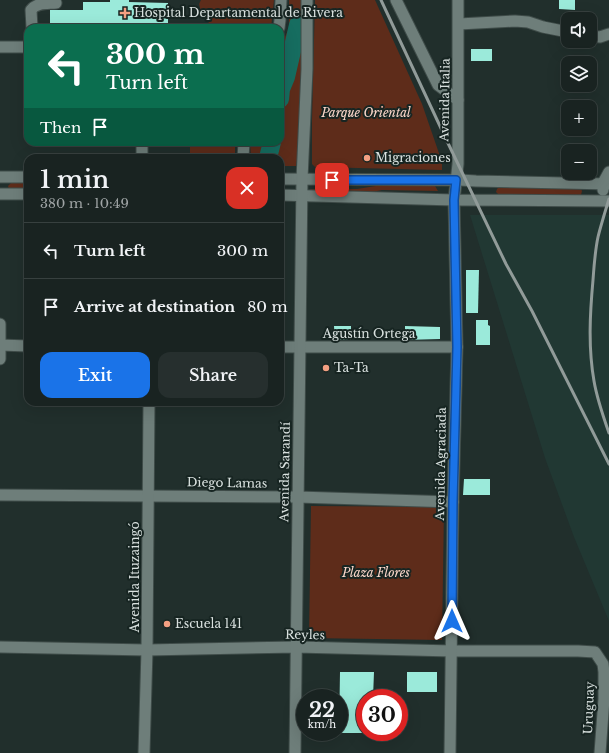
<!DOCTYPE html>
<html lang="en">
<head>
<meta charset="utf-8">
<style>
  :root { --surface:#192321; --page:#262f2e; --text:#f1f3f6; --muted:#9fa4a5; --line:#37403f; --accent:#1a73e8 }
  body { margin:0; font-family:"Libre Baskerville",serif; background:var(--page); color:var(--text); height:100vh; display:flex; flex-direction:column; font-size:15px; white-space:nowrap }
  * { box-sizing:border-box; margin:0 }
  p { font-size:13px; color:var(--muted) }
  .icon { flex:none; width:22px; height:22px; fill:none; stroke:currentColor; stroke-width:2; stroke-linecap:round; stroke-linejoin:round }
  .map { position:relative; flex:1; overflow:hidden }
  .side { position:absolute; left:24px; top:154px; width:260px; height:252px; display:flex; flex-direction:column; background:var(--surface); border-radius:12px; box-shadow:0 4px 16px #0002,0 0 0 1px var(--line) }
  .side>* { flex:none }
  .banner { position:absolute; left:24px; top:24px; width:260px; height:122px; border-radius:12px; box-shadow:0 4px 16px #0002,0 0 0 1px var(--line); background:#0b6e4f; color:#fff; overflow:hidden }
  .tools { position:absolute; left:561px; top:12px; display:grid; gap:8px }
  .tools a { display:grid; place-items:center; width:36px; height:36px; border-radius:8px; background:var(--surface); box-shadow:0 4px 16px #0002,0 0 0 1px var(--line); font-size:20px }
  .speed { position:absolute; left:296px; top:689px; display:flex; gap:8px; font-size:20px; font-weight:700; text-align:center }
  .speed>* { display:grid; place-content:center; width:52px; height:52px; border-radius:50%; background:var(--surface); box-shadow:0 4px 16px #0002,0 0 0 1px var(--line); line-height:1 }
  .speed small { font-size:10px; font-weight:400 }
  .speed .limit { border:6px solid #d22; background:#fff; color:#111 }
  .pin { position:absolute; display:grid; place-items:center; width:34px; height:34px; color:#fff; margin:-17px; border-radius:8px; box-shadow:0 2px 6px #0006 }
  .me { position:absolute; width:44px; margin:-22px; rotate:0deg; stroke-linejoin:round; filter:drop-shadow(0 0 3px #0008) }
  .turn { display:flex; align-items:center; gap:14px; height:84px; padding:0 16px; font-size:18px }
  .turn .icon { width:52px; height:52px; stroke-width:2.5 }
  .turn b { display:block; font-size:28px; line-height:34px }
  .then { display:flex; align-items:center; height:38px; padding:0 16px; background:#0003; gap:8px; font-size:15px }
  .round { display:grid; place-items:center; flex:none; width:42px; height:42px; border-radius:12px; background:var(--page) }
  .head { display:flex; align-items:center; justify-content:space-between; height:68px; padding:0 16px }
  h1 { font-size:24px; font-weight:600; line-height:30px }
  .action { display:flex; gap:8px; margin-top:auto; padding:8px 16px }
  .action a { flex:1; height:46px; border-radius:12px; background:var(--accent); color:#fff; font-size:16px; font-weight:600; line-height:46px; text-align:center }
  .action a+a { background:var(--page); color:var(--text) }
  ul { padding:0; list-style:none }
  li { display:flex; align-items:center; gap:12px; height:56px; padding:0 16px; border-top:1px solid var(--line) }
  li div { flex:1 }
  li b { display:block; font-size:15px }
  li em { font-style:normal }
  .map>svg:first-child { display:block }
  .built { fill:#213833 }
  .green { fill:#5e2c1a }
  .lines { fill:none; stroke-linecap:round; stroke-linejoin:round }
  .river { stroke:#166d60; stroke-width:18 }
  .building { fill:#9beada }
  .minor-casing { stroke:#3f4c49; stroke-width:13 }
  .minor { stroke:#6e7e7a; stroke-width:11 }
  .rail { stroke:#919b99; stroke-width:3 }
  .route-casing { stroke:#114b97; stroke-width:10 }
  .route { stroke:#1a73e8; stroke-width:7 }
  .poi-dot { fill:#f3a082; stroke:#172522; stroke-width:1.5 }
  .labels { text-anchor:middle; stroke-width:4; stroke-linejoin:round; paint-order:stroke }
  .poi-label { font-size:12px; fill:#d9e1df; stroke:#172522; text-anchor:start }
  .street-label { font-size:12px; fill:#d9e1df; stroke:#172522 }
  .park-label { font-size:12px; font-style:italic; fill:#fdd8cb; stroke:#172522 }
</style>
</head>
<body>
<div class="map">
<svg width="609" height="753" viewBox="0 0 609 753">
  <rect width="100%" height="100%" fill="#212f2c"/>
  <path class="built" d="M470,215H609V621L574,537L545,458Z"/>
  <g class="green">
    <path d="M201,0H274L271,28H208L209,23L201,12L199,4Z"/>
    <path d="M289,0H302L300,145L296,166H280V158H251L250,142H280V48L289,28Z"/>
    <path d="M315,0H375L422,104L442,162V170L315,167L312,164V120Z"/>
    <rect x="190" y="142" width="45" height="16"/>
    <path d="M11,183H28V191L9,189L8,186Z"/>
    <path d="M382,185L432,186H435L438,191L382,190L363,194L308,191L311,189H357Z"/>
    <path d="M499,187L578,188L581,189L582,191L581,195L578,196L499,195L496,192L497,189Z"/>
    <path d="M311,506L444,507L442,640L309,638Z"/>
  </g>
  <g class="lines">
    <g class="river">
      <path d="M280,99L281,89L286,77L298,25"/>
      <path d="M268,158L272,142"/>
    </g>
  </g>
  <g class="building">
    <path d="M110,0H129V2L168,3V25L73,23V28H50V10H83V2H110Z"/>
    <path d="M559,0H575V10L559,9Z"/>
    <rect x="471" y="49" width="21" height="12"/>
    <path d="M466,270H479L478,313H466Z"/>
    <path d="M476,320H488V325L490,326V345H476Z"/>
    <path d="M334,326H351V340H335Z"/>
    <path d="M405,326L440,327V339L405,340Z"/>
    <path d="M464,479H490V495H463Z"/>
    <path d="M340,672H374L373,698H365V733H339Z"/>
    <rect x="407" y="672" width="30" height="20"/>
  </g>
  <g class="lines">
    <defs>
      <g id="minor">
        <path d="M396,0L438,85L458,100"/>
        <path d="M459,24L515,21L528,22L543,27L568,32"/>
        <path d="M32,28L31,10C37,2 48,4 56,3"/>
        <path d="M279,28L280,20L281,0"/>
        <path d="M590,36L600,37L609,34"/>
        <path d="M0,47H28"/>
        <path d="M142,142V158"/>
        <path d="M243,158L244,142"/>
        <path d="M0,177H28"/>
        <path d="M280,179L460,180L476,181L609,184"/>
        <path d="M603,190V183L609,172"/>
        <path d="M0,194H28"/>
        <path d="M280,195L454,200L609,201"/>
        <path d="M0,324V359"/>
        <path d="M0,345L28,346"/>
        <path d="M280,347H457"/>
        <path d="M0,495L298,497L453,502"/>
        <path d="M0,647L147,650L297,647L452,651H578L595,652L603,664L604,672V699L600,753"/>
        <path d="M144,753L147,650L149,402"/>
        <path d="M295,753L302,179L307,69V0"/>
        <path d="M450,753L453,502L457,347L454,200L458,164V0"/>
      </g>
    </defs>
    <use href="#minor" class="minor-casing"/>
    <use href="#minor" class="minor"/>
    <g class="rail">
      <path d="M381,0L446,139L506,264L532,311L609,464"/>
      <path d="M609,199C605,212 601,225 598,237C595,251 594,266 593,280C590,313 588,347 594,381C597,399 603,416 609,433"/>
    </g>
  </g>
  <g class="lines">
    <defs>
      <path id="route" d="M332,180H456L454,200L457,347L453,502L452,621"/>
    </defs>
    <use href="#route" class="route-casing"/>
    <use href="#route" class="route"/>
  </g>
  <g class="poi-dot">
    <path d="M123 7h4v4h4v4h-4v4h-4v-4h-4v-4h4z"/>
    <circle cx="367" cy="158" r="4"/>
    <circle cx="326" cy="368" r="4"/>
    <circle cx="167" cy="624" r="4"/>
  </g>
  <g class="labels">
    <g class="poi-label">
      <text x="134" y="17">Hospital Departamental de Rivera</text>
      <text x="375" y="162">Migraciones</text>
      <text x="334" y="372">Ta-Ta</text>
      <text x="175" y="628">Escuela 141</text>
    </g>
    <g class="street-label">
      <text transform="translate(445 100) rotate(-89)" y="4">Avenida Italia</text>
      <text x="369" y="338">Agustín Ortega</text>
      <text transform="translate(441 464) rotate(-89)" y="4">Avenida Agraciada</text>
      <text transform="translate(285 472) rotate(-89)" y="4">Avenida Sarandí</text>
      <text transform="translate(227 483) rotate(1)" y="4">Diego Lamas</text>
      <text transform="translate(135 577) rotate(-90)" y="4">Avenida Ituzaingó</text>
      <text transform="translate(305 635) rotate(1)" y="4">Reyles</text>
      <text transform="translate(589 708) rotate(-88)" y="4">Uruguay</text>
    </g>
    <g class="park-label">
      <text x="366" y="117">Parque Oriental</text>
      <text x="376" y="577">Plaza Flores</text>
    </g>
  </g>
</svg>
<div class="tools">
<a><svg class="icon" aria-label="sound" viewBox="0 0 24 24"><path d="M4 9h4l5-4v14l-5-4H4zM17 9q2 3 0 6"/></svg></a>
<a><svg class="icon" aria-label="layers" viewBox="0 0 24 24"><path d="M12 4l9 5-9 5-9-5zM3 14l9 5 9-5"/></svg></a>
<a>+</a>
<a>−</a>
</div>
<div class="speed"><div>22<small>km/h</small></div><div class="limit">30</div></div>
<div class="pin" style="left:332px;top:180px;background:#d93025"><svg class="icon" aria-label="arrive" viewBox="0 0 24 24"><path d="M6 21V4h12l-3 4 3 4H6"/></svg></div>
<svg class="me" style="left:452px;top:621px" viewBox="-20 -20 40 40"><path d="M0-17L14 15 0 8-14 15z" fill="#1a73e8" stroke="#fff" stroke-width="4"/></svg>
<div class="banner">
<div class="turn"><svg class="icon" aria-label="left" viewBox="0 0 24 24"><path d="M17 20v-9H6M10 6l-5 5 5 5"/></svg><div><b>300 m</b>Turn left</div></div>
<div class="then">Then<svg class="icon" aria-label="arrive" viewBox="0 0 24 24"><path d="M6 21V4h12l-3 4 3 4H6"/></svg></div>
</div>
<section class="side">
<div class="head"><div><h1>1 min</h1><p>380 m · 10:49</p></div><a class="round" style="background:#d93025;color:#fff"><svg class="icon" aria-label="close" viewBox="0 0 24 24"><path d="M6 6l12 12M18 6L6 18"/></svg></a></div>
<ul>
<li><svg class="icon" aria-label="left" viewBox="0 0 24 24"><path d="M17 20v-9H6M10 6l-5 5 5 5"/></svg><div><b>Turn left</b></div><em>300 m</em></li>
<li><svg class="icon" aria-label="arrive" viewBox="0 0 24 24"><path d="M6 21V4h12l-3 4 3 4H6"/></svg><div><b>Arrive at destination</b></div><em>80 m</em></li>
</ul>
<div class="action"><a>Exit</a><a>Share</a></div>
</section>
</div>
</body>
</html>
